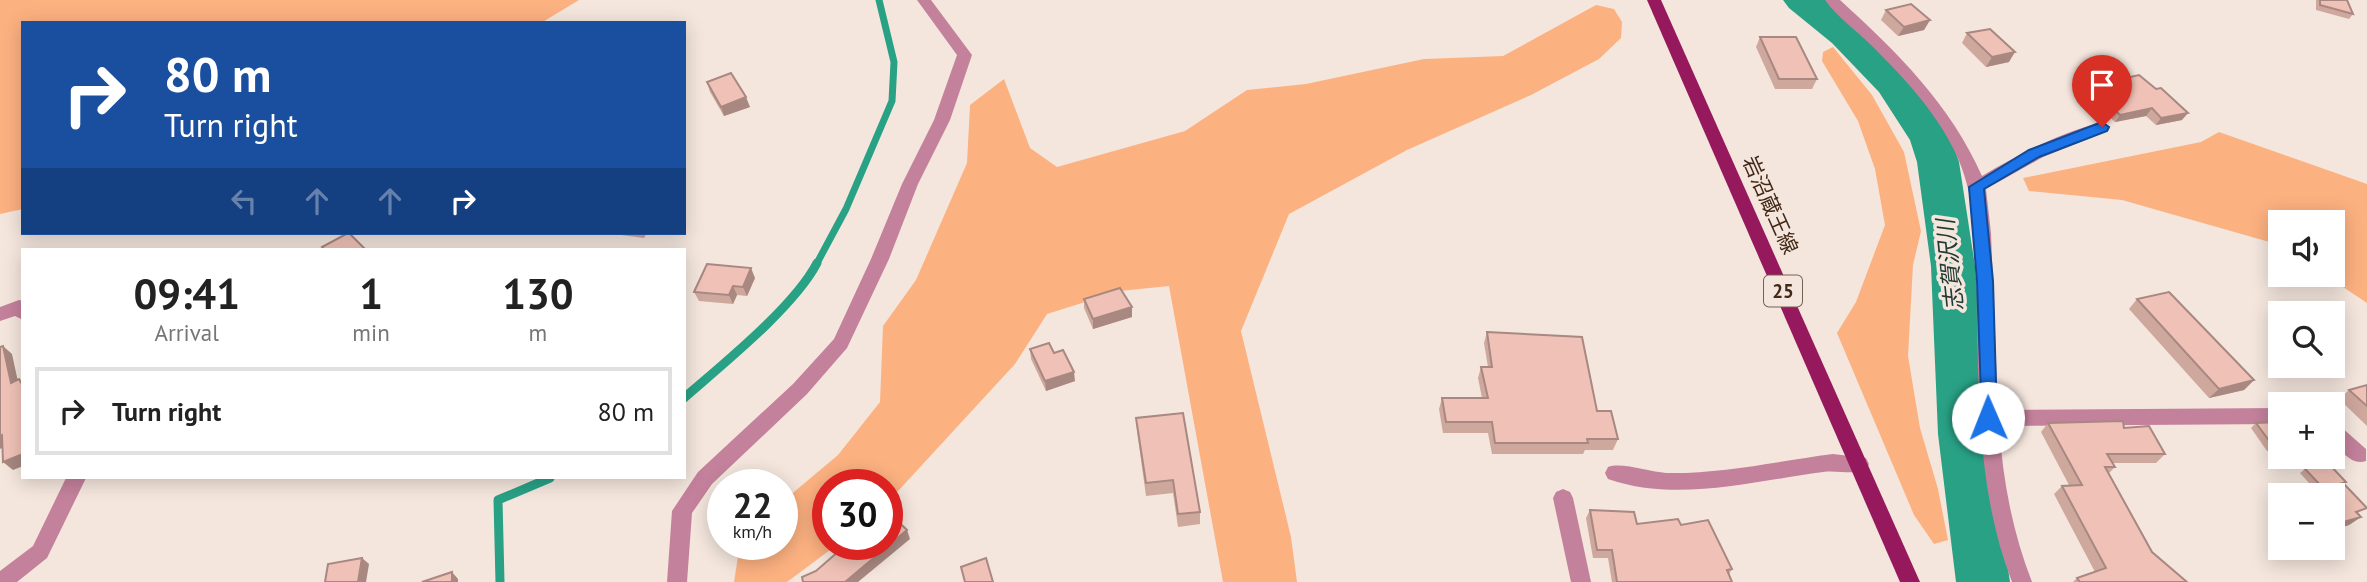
<!DOCTYPE html>
<html lang="en">
<head>
<meta charset="utf-8">
<style>
  :root { --surface:#fff; --page:#f2f2f2; --text:#222; --muted:#767676; --line:#e0e0e0 }
  body { margin:0; font-family:"PT Sans","Noto Sans JP",sans-serif; background:var(--page); color:var(--text); height:100vh; display:flex; flex-direction:column; font-size:26px; white-space:nowrap }
  * { box-sizing:border-box; margin:0 }
  p { font-size:23px; color:var(--muted) }
  .icon { flex:none; width:38px; height:38px; fill:none; stroke:currentColor; stroke-width:2; stroke-linecap:round; stroke-linejoin:round }
  .map { position:relative; flex:1; overflow:hidden }
  .drawer { position:absolute; left:21px; top:248px; width:665px; height:231px; display:flex; flex-direction:column; background:var(--surface); border-radius:0px; box-shadow:0 4px 18px #0003 }
  .drawer>* { flex:none }
  .hud { position:absolute; left:21px; top:21px; width:665px; height:214px; border-radius:0px; box-shadow:0 4px 18px #0003; background:#1a4fa0; color:#fff; overflow:hidden }
  .tools { position:absolute; left:2268px; top:210px; display:grid; gap:14px }
  .tools a { display:grid; place-items:center; width:77px; height:77px; border-radius:0px; background:var(--surface); box-shadow:0 4px 18px #0003; font-size:35px }
  .speed { position:absolute; left:707px; top:469px; display:flex; gap:14px; font-size:35px; font-weight:700; text-align:center }
  .speed>* { display:grid; place-content:center; width:91px; height:91px; border-radius:50%; background:var(--surface); box-shadow:0 4px 18px #0003; line-height:1 }
  .speed small { font-size:18px; font-weight:400 }
  .speed .limit { border:10px solid #d22; background:#fff; color:#111 }
  .pin { position:absolute; display:grid; place-items:center; width:60px; height:60px; color:#fff; margin:-72px -30px; border-radius:50% 50% 50% 0; rotate:-45deg; box-shadow:0 0 7px #0007 }
  .pin .icon { rotate:45deg }
  .me { position:absolute; width:77px; margin:-38px; rotate:359deg; stroke-linejoin:round; filter:drop-shadow(0 0 5px #0008) }
  .turn { display:flex; align-items:center; gap:24px; height:147px; padding:0 28px; font-size:32px }
  .turn .icon { width:91px; height:91px; stroke-width:2.5 }
  .turn b { display:block; font-size:49px; line-height:60px }
  .lanes { display:flex; align-items:center; height:66px; padding:0 28px; background:#0003; justify-content:center; gap:35px; direction:ltr }
  .lanes .off { opacity:.35 }
  .eta { display:flex; justify-content:space-evenly; align-items:center; height:119px; text-align:center }
  .eta b { font-size:42px; font-weight:600; line-height:49px }
  ul { padding:0; list-style:none }
  li { display:flex; align-items:center; gap:21px; height:88px; margin:0 14px 10px; padding:0 14px; border:4px solid var(--line); border-radius:0px }
  li div { flex:1 }
  li b { display:block; font-size:26px }
  li em { font-style:normal }
  .map>svg:first-child { display:block }
  .green { fill:#fcb181 }
  .lines { fill:none; stroke-linecap:round; stroke-linejoin:round }
  .stream-far1 { stroke:#28a185; stroke-width:7 }
  .stream { stroke:#28a185; stroke-width:9 }
  .river { fill:#28a185; fill-rule:evenodd }
  .minor { fill:#c4819c; fill-rule:evenodd }
  .major { fill:#96195d; fill-rule:evenodd }
  .wall { fill:#cea79d }
  .shaded-wall { fill:#a88880 }
  .building { fill:#f0c2b7; stroke:#a88880; stroke-width:2 }
  .route { fill:#1a73e8; stroke:#114b97; stroke-width:2 }
  .labels { text-anchor:middle; stroke-width:7; stroke-linejoin:round; paint-order:stroke }
  .shield { fill:#f4e6dd; stroke:#776152; stroke-width:2 }
  .shield-label { font-size:19px; font-weight:bold; fill:#422817 }
  .street-label { font-size:21px; fill:#422817; stroke:#f4e6dd }
  .water-label { font-size:23px; font-style:italic; fill:#213a32; stroke:#f4e6dd }
</style>
</head>
<body>
<div class="map">
<svg width="2367" height="582" viewBox="0 0 2367 582">
  <rect width="100%" height="100%" fill="#f4e6dd"/>
  <g class="green">
    <path d="M0,0H579L541,23H23V209L0,214Z"/>
    <path d="M1596,5L1614,9L1622,22L1621,38L1599,59L1531,95L1407,150L1289,214L1241,331L1291,537L1297,582H1223L1169,286L1120,291L1047,314L1015,364L887,503V485H828V544H838L787,582H734L740,544H782V502L838,455L880,402L883,326L916,280L967,163L970,105L1004,79L1030,148L1057,167L1185,131L1247,90L1306,84L1424,59L1503,56Z"/>
    <path d="M1833,47L1872,95L1904,152L1921,231L1913,265L1908,356L1920,428L1938,489L1948,540L1934,544L1914,515L1837,333L1856,302L1885,225L1875,169L1858,121L1822,61L1823,52Z"/>
    <path d="M2219,132L2367,184V303L2325,275H2333V222H2280V245L2122,200L2029,191L2023,178L2201,142Z"/>
  </g>
  <g class="lines">
    <path class="stream-far1" d="M816,265L846,209L892,101L894,62L879,0"/>
    <g class="stream">
      <path d="M684,398C723,364 794,307 817,263"/>
      <path d="M500,582L498,500L550,478"/>
    </g>
    <path class="river" d="M1783,0H1826L1858,25L1907,74L1951,138L1959,162L1975,266L1988,434L2010,582H1956L1938,434L1931,266L1917,162L1910,140L1879,92L1832,43L1789,8Z"/>
    <g class="minor">
      <path d="M917,0H931L972,55L950,120L918,184L889,259L847,348L807,394L712,484L692,513L687,582H667L672,511L698,472L793,384L834,339L871,259L902,184L934,120L957,55Z"/>
      <path d="M1825,0H1840C1898,53 1950,104 1982,176C2019,154 2060,133 2102,122L2110,127L2108,131L2043,157L1986,189L1991,233L1998,410L2280,408V424L1999,426C2003,480 2012,531 2032,582H2012C1980,499 1979,414 1977,326C1976,267 1981,202 1953,148C1933,108 1902,76 1871,45C1856,30 1837,17 1825,0Z"/>
      <path d="M19,300L23,301V320L15,316L0,321V307Z"/>
      <path d="M2333,424L2340,426L2366,449V461C2352,466 2343,452 2333,443Z"/>
      <path d="M1833,454L1866,458L1869,464L1866,470C1853,475 1837,470 1823,472C1753,481 1677,503 1608,479L1605,473L1608,467C1622,462 1650,472 1666,473C1722,474 1778,461 1833,454Z"/>
      <path d="M66,478H86L47,558L17,582H0V571L33,546Z"/>
      <path d="M1563,489L1570,492L1573,498L1591,582H1571L1553,498L1556,492Z"/>
    </g>
    <path class="major" d="M1647,0H1661L1920,582H1900Z"/>
  </g>
  <g class="wall">
    <path d="M2316,0H2347L2353,14L2349,19L2316,10Z"/>
    <path d="M1886,10L1930,20L1924,30L1898,36L1881,20Z"/>
    <path d="M1967,33L2009,62L1986,67L1962,43Z"/>
    <path d="M1760,37L1817,79L1812,89H1775L1756,47Z"/>
    <path d="M707,82L750,107L724,116L710,92Z"/>
    <path d="M2090,86L2182,120L2156,125L2146,116L2115,122L2085,94Z"/>
    <path d="M606,233H647L644,238Z"/>
    <path d="M755,278L747,296L737,295L733,304L699,301L694,292Z"/>
    <path d="M1084,299L1132,317L1093,329L1084,308Z"/>
    <path d="M2137,299L2254,380L2244,390L2209,398L2129,309Z"/>
    <path d="M1487,332L1597,411L1618,439L1613,450H1585L1583,454H1492L1488,433H1443L1439,409L1442,398H1482L1478,378L1481,367H1488L1484,343Z"/>
    <path d="M1030,349L1054,353L1075,381L1046,391L1031,359Z"/>
    <path d="M2367,385V426L2339,399L2349,390Z"/>
    <path d="M1136,418L1200,512V524L1178,527L1173,493L1146,496L1137,431Z"/>
    <path d="M2048,423L2124,428L2165,454L2156,463H2112L2115,467L2108,474L2152,552L2187,582H2073L2077,578L2095,572L2054,494L2062,486L2069,485L2041,432Z"/>
    <path d="M2256,423L2280,424V450L2267,451L2251,428Z"/>
    <path d="M2305,469L2343,484L2361,517L2349,525L2333,530V495L2317,492L2300,473Z"/>
    <path d="M1590,510L1637,524L1681,525L1732,569L1729,574L1732,582H1612L1608,558H1593L1586,518Z"/>
  </g>
  <g class="shaded-wall">
    <path d="M1930,20L1924,30L1898,36L1904,27Z"/>
    <path d="M2015,52L2009,62L1986,67L1992,57Z"/>
    <path d="M746,97L750,107L724,116L721,107Z"/>
    <path d="M2152,108L2146,116L2115,122L2120,115Z"/>
    <path d="M2188,113L2182,120L2156,125L2161,118Z"/>
    <path d="M751,268L755,278L747,296L743,287Z"/>
    <path d="M733,286L737,295L733,304L729,295Z"/>
    <path d="M1132,307V317L1093,329V319Z"/>
    <path d="M3,346L12,354L20,391L11,383Z"/>
    <path d="M1074,372L1075,381L1046,391L1045,381Z"/>
    <path d="M2254,380L2244,390L2209,398L2219,389Z"/>
    <path d="M2,435L12,442L0,449V436Z"/>
    <path d="M23,454V466L13,470L3,462Z"/>
    <path d="M2361,517L2349,525L2333,530V525Z"/>
    <path d="M907,530L910,539L858,582H845Z"/>
    <path d="M362,558L369,564L366,582H358Z"/>
    <path d="M452,572L458,579V582H452Z"/>
  </g>
  <g class="building">
    <path d="M2320,0H2347L2353,14L2320,5Z"/>
    <path d="M1911,4L1930,20L1904,27L1886,10Z"/>
    <path d="M1990,29L2015,52L1992,57L1967,33Z"/>
    <path d="M1760,37H1796L1817,79H1779Z"/>
    <path d="M731,73L746,97L721,107L707,82Z"/>
    <path d="M2139,75L2156,89L2161,88L2188,113L2161,118L2152,108L2120,115L2090,86Z"/>
    <path d="M348,233H349L366,250H325L322,247Z"/>
    <path d="M707,264L751,268L743,287L733,286L729,295L694,292Z"/>
    <path d="M1120,288L1132,307L1093,319L1084,299Z"/>
    <path d="M2169,292L2254,380L2219,389L2137,299Z"/>
    <path d="M1487,332L1582,337L1597,411H1611L1618,439H1587L1588,443H1495L1492,422H1446L1442,398H1488L1481,367H1492Z"/>
    <path d="M1049,343L1054,353L1063,350L1074,372L1045,381L1030,349Z"/>
    <path d="M3,346L11,383L19,379L23,386V454L3,462L2,435L0,436V347Z"/>
    <path d="M2367,385V406L2349,390Z"/>
    <path d="M1183,413L1200,512L1178,514L1173,480L1146,483L1136,418Z"/>
    <path d="M2123,421L2124,428L2149,426L2165,454H2107L2115,467H2105L2152,552L2187,582H2080L2077,578L2106,568L2062,486L2082,485L2048,423Z"/>
    <path d="M2279,422L2280,424V445L2273,446L2256,423Z"/>
    <path d="M2327,462L2346,482L2324,489L2305,469Z"/>
    <path d="M2344,484L2367,508L2356,512L2361,517L2333,525V495H2305Z"/>
    <path d="M1590,510L1634,512L1637,524L1678,519L1681,525L1708,520L1732,569L1727,570L1732,582H1617L1612,550H1597Z"/>
    <path d="M887,511L907,530L845,582H803L802,577L816,571L847,544H887Z"/>
    <path d="M362,558L358,582H325L328,564Z"/>
    <path d="M986,558L993,582H965L961,567Z"/>
    <path d="M452,572V582H422Z"/>
  </g>
  <path class="route" d="M2102,122L2109,127L2107,131L2039,157L1984,189L1993,281L1997,418L1994,423H1982L1977,281L1969,187L2029,150Z"/>
  <g class="labels">
    <rect class="shield" x="1764" y="275.5" width="38" height="31" rx="5"/>
    <g class="shield-label">
      <text x="1783" y="298">25</text>
    </g>
    <g class="street-label">
      <text transform="translate(1770 205) rotate(66)" y="7">岩沼蔵王線</text>
    </g>
    <g class="water-label">
      <text transform="translate(1950 265) rotate(-96)" y="8">志賀沢川</text>
    </g>
  </g>
</svg>
<div class="tools">
<a><svg class="icon" aria-label="sound" viewBox="0 0 24 24"><path d="M4 9h4l5-4v14l-5-4H4zM17 9q2 3 0 6"/></svg></a>
<a><svg class="icon" aria-label="search" viewBox="0 0 24 24"><circle cx="10" cy="10" r="6"/><path d="M15 15l6 6"/></svg></a>
<a>+</a>
<a>−</a>
</div>
<div class="speed"><div>22<small>km/h</small></div><div class="limit">30</div></div>
<div class="pin" style="left:2102px;top:127px;background:#d93025"><svg class="icon" aria-label="arrive" viewBox="0 0 24 24"><path d="M6 21V4h12l-3 4 3 4H6"/></svg></div>
<svg class="me" style="left:1988px;top:418px" viewBox="-20 -20 40 40"><circle r="19" fill="#fff"/><path d="M0-13L10 11 0 6-10 11z" fill="#1a73e8"/></svg>
<div class="hud">
<div class="turn"><svg class="icon" aria-label="right" viewBox="0 0 24 24"><path d="M7 20v-9h11M14 6l5 5-5 5"/></svg><div><b>80 m</b>Turn right</div></div>
<div class="lanes"><svg class="icon off" aria-label="left" viewBox="0 0 24 24"><path d="M17 20v-9H6M10 6l-5 5 5 5"/></svg><svg class="icon off" aria-label="ahead" viewBox="0 0 24 24"><path d="M12 20V5M6 11l6-6 6 6"/></svg><svg class="icon off" aria-label="ahead" viewBox="0 0 24 24"><path d="M12 20V5M6 11l6-6 6 6"/></svg><svg class="icon" aria-label="right" viewBox="0 0 24 24"><path d="M7 20v-9h11M14 6l5 5-5 5"/></svg></div>
</div>
<section class="drawer">
<div class="eta">
<div><b>09:41</b><p>Arrival</p></div>
<div><b>1</b><p>min</p></div>
<div><b>130</b><p>m</p></div>
</div>
<ul>
<li><svg class="icon" aria-label="right" viewBox="0 0 24 24"><path d="M7 20v-9h11M14 6l5 5-5 5"/></svg><div><b>Turn right</b></div><em>80 m</em></li>
</ul>
</section>
</div>
</body>
</html>
